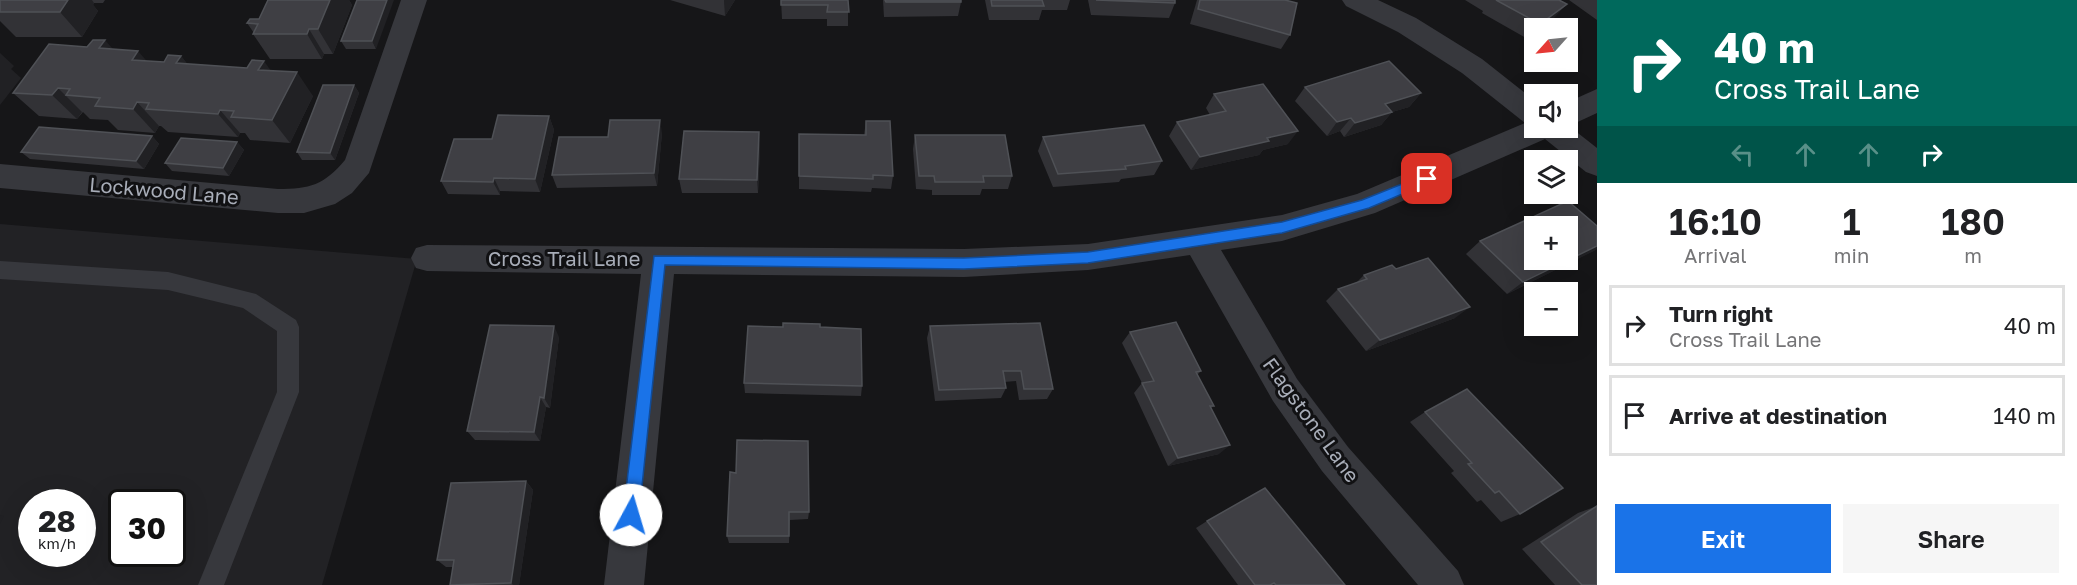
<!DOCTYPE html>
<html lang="en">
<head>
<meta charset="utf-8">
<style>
  :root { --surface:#fff; --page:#f6f6f6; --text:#202124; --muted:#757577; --line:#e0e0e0; --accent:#1a73e8 }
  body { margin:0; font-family:"Golos Text",sans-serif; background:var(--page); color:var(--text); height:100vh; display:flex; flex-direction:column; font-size:22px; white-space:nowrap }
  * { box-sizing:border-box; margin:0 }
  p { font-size:20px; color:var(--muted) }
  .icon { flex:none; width:33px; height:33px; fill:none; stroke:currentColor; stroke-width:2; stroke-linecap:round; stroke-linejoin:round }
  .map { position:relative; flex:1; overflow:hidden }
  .panel { display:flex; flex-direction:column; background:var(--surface); width:480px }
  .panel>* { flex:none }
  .guide { background:#00695c; color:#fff; overflow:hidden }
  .needle { width:39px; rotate:243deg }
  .controls { position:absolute; left:1524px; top:18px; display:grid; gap:12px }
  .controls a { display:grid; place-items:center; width:54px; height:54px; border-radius:0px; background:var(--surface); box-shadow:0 6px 24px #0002; font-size:30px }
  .speed { position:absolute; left:18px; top:489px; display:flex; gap:12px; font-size:30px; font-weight:700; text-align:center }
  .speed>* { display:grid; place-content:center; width:78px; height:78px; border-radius:50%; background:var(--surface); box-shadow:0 6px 24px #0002; line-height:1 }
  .speed small { font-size:15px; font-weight:400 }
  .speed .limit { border:3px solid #111; border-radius:9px; background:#fff; color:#111 }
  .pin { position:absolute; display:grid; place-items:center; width:51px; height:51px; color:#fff; margin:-26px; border-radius:12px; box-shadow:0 3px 9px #0006 }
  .me { position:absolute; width:66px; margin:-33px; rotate:6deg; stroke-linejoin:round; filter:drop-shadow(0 0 4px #0008) }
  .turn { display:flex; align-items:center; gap:21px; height:126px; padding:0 18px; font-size:27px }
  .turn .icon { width:78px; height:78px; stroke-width:2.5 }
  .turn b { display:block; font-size:42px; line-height:51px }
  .lanes { display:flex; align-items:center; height:57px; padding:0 18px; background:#0003; justify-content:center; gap:30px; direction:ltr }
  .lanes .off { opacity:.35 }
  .eta { display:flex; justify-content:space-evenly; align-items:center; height:102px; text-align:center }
  .eta b { font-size:36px; font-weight:600; line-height:42px }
  .primary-button { display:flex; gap:12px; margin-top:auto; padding:12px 18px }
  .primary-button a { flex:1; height:69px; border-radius:0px; background:var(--accent); color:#fff; font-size:24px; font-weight:600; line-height:69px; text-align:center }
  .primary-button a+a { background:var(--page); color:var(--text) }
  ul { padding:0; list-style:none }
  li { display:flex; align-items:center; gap:18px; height:81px; margin:0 12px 9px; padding:0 6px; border:3px solid var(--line); border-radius:0px }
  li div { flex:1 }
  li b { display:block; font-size:22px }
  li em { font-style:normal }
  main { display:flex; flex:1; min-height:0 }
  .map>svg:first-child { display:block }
  .built { fill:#222225; fill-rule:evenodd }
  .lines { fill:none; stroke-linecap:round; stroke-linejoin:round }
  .lane { fill:#37383d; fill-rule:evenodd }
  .street { fill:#37383d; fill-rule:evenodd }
  .wall { fill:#323236 }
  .shaded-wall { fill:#212124 }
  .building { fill:#3f3f44; stroke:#4f5156; stroke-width:1.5; fill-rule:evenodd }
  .route { fill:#1a73e8; stroke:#114b97; stroke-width:1.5 }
  .labels { text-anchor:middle; stroke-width:6; stroke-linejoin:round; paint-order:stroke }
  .street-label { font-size:20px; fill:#a8adb8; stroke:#111113 }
</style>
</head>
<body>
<main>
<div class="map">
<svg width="1597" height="585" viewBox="0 0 1597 585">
  <rect width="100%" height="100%" fill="#161618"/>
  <path class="built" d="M0,224L417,259L322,585H0ZM32,502H82V554H32ZM122,502H172V554H122Z"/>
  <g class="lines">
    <path class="lane" d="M0,261L168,272L256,294L296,320L299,327V392L224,585H198L277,392V331L243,308L168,290L0,279Z"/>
    <g class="street">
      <path d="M401,0H427L369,173L352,193L335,204L304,213H278L0,188V164L278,189C310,189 324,185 345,160Z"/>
      <path d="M1342,0H1378L1416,18L1482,59L1534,100V128H1568V102L1597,89V113L1569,126L1597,148V176L1586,172L1545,139L1375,213L1282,241L1221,250L1297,379L1348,447L1458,571L1464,585H1418L1322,471L1273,401L1190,255L1088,270L964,277L674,274L644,585H604L641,274L427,271L416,268L411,258L416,248L427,245L964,249L1088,244L1282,215L1357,194L1525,123L1462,73L1398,32L1346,6Z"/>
    </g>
  </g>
  <g class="wall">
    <path d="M0,0H105L103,3H94L93,5L98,11L82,37H16L0,21Z"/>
    <path d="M268,0H349L352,5L333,54H324L322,59H270L253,34L254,33L247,23L259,19Z"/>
    <path d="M357,0L376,49H346L341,41Z"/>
    <path d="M670,0H735L725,16Z"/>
    <path d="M781,0H848V26H827V19H782Z"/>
    <path d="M883,0H961V2L958,16L884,17Z"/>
    <path d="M985,0H1070L1067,10H1042L1039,20H989Z"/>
    <path d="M1088,0H1175V3L1169,18L1091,15Z"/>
    <path d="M1197,0H1285L1290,35L1281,49L1190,24Z"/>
    <path d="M1465,0H1559L1553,19L1540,28H1534V32L1526,38L1482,13L1483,11Z"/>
    <path d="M1569,0H1597V20Z"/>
    <path d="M112,49L146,61L164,62L181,56L187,64L271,70L313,96L290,143L250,140L245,133H240L238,137L168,132L161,126H159L155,133L118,130L108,120L90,119L83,112L77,119L39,116L13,93Z"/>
    <path d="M354,85L359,93L335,160H302L297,152Z"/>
    <path d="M1305,87L1421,93L1409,107L1392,112L1381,125L1344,137L1340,131L1327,136L1295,101Z"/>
    <path d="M1214,94L1288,144L1263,150L1259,155L1191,170L1169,136L1177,122L1210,115L1206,108Z"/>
    <path d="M549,116L554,130L540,192L500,191V195L448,194L441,181L492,139Z"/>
    <path d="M866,121L893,176L891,189L872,188L871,192L799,189V134L864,135Z"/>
    <path d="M662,133L657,186L557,188L552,175L608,137Z"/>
    <path d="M915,135L1012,176L1008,189H982L980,195H932V190L916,189L913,149Z"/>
    <path d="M152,136L159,144L144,169L30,159L21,152Z"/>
    <path d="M1043,137L1162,161L1154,175L1121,179L1119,182L1053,187L1038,151Z"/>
    <path d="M237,142L244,150L229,176L172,171L165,163Z"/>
    <path d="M760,146L758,193H682L679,179Z"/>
    <path d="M1597,226V249L1507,294L1466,254L1480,241Z"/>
    <path d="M1396,269L1455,318L1366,351L1326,301L1338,289L1356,283L1364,275Z"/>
    <path d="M1040,323L1053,389L1047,399L1019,400L1016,381L1004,382L1006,388L1001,398L935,401L927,338L930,326Z"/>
    <path d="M820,327L862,386L861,396L745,393L744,383Z"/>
    <path d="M1130,332L1201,371L1197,375L1214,406L1211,408L1219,454L1168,466L1134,393L1142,383L1122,343Z"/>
    <path d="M559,337L550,408L546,407L540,441L475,440L467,431Z"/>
    <path d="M1425,412L1520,514L1501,522L1481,500L1477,502L1451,473L1454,471L1410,422Z"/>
    <path d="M730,472L809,512L808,519L790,520L789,543H729L727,536Z"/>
    <path d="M526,481L533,490L519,585H450L453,567H446L437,560Z"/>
    <path d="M1597,506V585H1555L1522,549L1578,513Z"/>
    <path d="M1207,521L1345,585H1238L1196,528Z"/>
  </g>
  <g class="shaded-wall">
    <path d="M68,0H92L94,3L93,5L98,11L82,37L60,12Z"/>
    <path d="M330,0H349L352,5L333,54L318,29Z"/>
    <path d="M387,0H394L376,49L372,41Z"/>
    <path d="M724,0H735L725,16L724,1Z"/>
    <path d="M1567,4L1553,19L1540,28H1535L1540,24Z"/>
    <path d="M309,29L324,54L322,59L307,34Z"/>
    <path d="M1534,30V32L1526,38Z"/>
    <path d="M105,40L127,65L99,48Z"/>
    <path d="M138,51L159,75L132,60Z"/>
    <path d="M0,53L14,66L11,69L21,78L0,105Z"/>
    <path d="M181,56L201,80L176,63Z"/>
    <path d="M264,61L281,85L258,70Z"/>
    <path d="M297,72L313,96L290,143L272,120Z"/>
    <path d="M354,85L359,93L335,160L330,153Z"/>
    <path d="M58,88L82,112L77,119L52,95Z"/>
    <path d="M1421,93L1409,107L1392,112L1381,125L1344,137L1355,123L1385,104Z"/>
    <path d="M137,102L159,126L155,133L133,109Z"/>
    <path d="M220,110L240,133L238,137L218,114Z"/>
    <path d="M549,116L554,130L540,192L535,179Z"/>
    <path d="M1351,118L1340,131L1327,136L1337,122Z"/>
    <path d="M660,120L662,133L657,186L654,173Z"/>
    <path d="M1298,131L1288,144L1263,150L1259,155L1191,170L1200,157L1267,138Z"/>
    <path d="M759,132L760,146L758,193L757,180Z"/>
    <path d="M152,136L159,144L144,169L136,161Z"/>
    <path d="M237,142L244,150L229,176L223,168Z"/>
    <path d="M494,178L500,191V195L493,182Z"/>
    <path d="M1597,246V249L1594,251L1507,294L1523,282Z"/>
    <path d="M1470,307L1455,318L1366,351L1380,340Z"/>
    <path d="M554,326L559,337L550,408L544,398Z"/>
    <path d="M540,397L546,407L540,441L534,432Z"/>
    <path d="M1230,445L1219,454L1168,466L1178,458Z"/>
    <path d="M526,481L533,490L519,585H513L511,583Z"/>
    <path d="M0,515L4,516L0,524Z"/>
  </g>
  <g class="building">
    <path d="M0,0H68L60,12H0Z"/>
    <path d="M268,0H330L318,29H309L307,34H253L258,24L247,23L250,19H259Z"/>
    <path d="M357,0H387L372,41H341Z"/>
    <path d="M781,0H848L849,12H827L828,5H781Z"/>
    <path d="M885,0H961V2H886Z"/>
    <path d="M991,0H1042L1044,6H992Z"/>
    <path d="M1096,0H1175V3Z"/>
    <path d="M1200,0H1285L1297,3L1290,35L1198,9Z"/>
    <path d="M1496,0H1559L1567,4L1540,24Z"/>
    <path d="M93,40H105L99,48L138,51L132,60L164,62L168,55L181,56L176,63L247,68L252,60L264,61L258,70L297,72L272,120L231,117L234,111L220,110L218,114L146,109L149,103L137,102L133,109L95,106L100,98L66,95L70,89L58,88L52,95L13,93L49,44L87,47Z"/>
    <path d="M1389,61L1421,93L1385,104L1392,112L1355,123L1351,118L1337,122L1305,87Z"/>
    <path d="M1263,84L1298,131L1267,138L1269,141L1200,157L1177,122L1226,111L1214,94Z"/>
    <path d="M323,85H354L330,153L297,152Z"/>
    <path d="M498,115L549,116L535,179L494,178L493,182L441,181L454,139H492Z"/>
    <path d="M610,120H660L654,173L552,175L559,137H608Z"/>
    <path d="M866,121H890L893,176L873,175V179L799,176V134L866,135Z"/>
    <path d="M1144,125L1162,161L1125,166L1126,169L1058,174L1043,137Z"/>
    <path d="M39,127L152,136L136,161L21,152Z"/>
    <path d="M684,131L759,132L757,180L679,179Z"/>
    <path d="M915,135H1005L1012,176H983L984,182H935L934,176H919Z"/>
    <path d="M181,138L237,142L223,168L165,163Z"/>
    <path d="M1568,201L1597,226V246L1523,282L1480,241ZM1534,226H1568V260H1534Z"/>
    <path d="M1428,258L1470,307L1380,340L1338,289L1367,279L1364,275L1392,265L1396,269Z"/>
    <path d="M1176,322L1201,371L1196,372L1214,406H1210L1230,445L1178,458L1142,383L1154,381L1130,332Z"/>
    <path d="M783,323L820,324V327L861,329L862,386L744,383L748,326L783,327Z"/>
    <path d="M1040,323L1053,389H1024L1021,371H1003L1006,388L939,390L930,326Z"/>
    <path d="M490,325L554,326L544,398L540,397L534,432L467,431Z"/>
    <path d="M1467,389L1563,488L1520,514L1499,491L1495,493L1468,464L1472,463L1425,412Z"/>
    <path d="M737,440L808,441L809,512H789V536H727L730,472L736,473Z"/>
    <path d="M526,481L511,583L450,585L454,560H437L451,483Z"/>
    <path d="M1265,488L1345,585H1276L1274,583L1270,585H1255L1207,521Z"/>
    <path d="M1597,506V585H1582L1541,542Z"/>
  </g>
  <path class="route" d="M1427,174L1431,175L1433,179L1431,182L1369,208L1282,233L1088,263L964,269L665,265L639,515L637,521L631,523L626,521L623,515L654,256L964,258L1088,252L1282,222L1362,200Z"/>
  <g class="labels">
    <g class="street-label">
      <text transform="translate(164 191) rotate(5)" y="7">Lockwood Lane</text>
      <text x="564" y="266">Cross Trail Lane</text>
      <text transform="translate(1311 420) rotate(54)" y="7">Flagstone Lane</text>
    </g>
  </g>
</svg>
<div class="controls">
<a><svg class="needle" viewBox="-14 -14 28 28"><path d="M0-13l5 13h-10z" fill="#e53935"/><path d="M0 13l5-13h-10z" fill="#757577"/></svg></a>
<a><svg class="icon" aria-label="sound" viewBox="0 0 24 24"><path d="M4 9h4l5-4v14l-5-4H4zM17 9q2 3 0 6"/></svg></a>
<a><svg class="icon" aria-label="layers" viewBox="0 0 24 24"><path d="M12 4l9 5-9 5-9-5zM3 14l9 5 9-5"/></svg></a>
<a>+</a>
<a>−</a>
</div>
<div class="speed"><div>28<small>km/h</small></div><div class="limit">30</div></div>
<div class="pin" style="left:1427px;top:179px;background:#d93025"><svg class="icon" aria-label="arrive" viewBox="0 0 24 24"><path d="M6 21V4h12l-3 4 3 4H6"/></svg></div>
<svg class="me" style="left:631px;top:515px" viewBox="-20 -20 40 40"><circle r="19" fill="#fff"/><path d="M0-13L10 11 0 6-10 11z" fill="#1a73e8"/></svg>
</div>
<section class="panel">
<div class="guide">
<div class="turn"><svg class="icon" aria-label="right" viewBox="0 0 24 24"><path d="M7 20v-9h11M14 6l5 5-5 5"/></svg><div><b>40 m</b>Cross Trail Lane</div></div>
<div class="lanes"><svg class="icon off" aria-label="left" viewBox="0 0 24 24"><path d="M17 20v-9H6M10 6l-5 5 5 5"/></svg><svg class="icon off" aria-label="ahead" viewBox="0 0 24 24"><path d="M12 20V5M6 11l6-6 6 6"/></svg><svg class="icon off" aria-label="ahead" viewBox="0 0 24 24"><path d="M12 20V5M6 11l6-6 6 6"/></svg><svg class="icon" aria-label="right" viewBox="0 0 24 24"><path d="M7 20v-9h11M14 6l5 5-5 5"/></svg></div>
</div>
<div class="eta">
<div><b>16:10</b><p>Arrival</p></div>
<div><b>1</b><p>min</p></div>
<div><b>180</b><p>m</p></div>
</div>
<ul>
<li><svg class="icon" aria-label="right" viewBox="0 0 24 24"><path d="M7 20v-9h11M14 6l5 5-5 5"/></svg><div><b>Turn right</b><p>Cross Trail Lane</p></div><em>40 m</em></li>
<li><svg class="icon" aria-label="arrive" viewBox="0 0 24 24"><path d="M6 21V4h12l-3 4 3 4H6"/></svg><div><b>Arrive at destination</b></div><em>140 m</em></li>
</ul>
<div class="primary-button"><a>Exit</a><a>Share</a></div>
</section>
</main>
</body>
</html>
